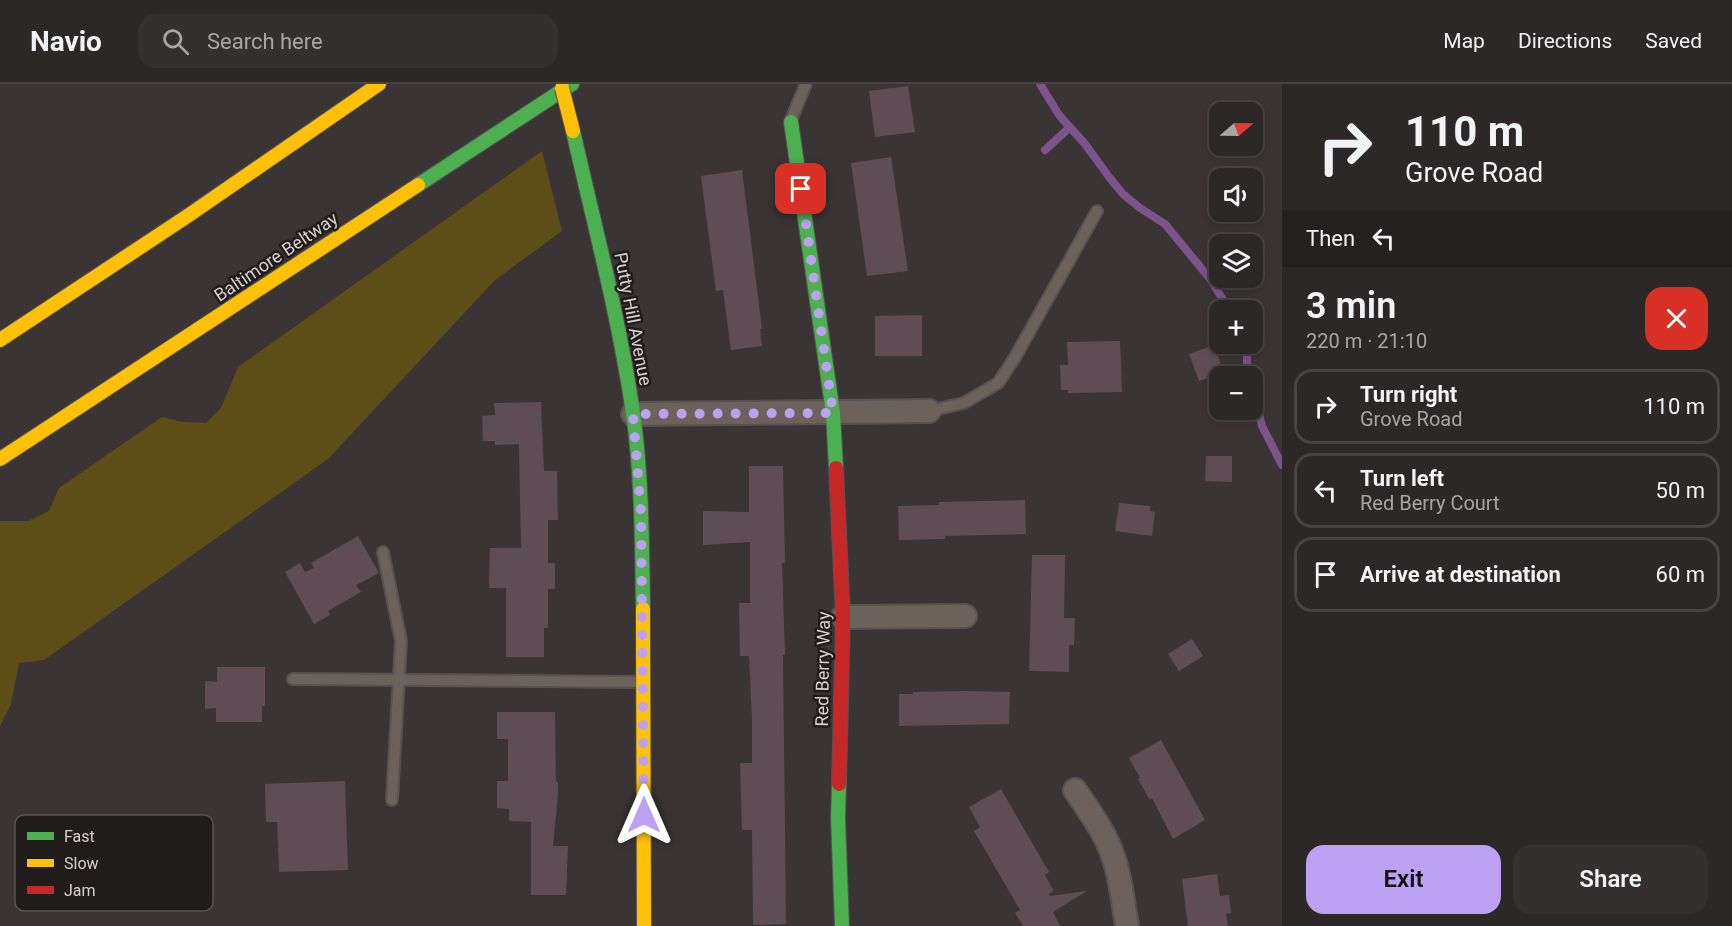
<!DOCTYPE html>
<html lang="en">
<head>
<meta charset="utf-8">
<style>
  :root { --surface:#2c2827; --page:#34302f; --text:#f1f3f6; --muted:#a6a6a7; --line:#484444; --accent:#bca0f2 }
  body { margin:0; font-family:Roboto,sans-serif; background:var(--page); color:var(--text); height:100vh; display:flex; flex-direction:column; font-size:22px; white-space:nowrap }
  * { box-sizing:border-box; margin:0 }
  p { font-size:20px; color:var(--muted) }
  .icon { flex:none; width:33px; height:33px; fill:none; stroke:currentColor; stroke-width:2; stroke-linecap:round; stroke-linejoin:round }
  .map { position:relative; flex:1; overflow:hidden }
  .details { display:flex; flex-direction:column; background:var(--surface); width:450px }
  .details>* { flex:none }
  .guide { background:#2c2827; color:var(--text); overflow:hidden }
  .needle { width:39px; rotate:70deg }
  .tools { position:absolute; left:1209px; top:18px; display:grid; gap:12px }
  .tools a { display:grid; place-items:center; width:54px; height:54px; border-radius:12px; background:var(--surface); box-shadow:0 3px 9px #0003,0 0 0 2px var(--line); font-size:30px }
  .pin { position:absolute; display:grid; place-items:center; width:51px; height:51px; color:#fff; margin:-26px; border-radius:12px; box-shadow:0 3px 9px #0006 }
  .me { position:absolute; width:66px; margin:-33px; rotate:0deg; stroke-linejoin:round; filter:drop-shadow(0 0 4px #0008) }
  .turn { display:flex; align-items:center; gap:21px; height:126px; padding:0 24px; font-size:27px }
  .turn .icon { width:78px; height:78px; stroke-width:2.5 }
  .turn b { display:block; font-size:42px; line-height:51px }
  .then { display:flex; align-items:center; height:57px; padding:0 24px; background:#0003; gap:12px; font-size:22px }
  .round { display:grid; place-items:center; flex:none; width:63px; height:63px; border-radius:18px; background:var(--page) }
  .headline { display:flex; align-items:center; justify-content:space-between; height:102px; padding:0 24px }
  h1 { font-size:36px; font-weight:600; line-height:45px }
  .cta { display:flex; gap:12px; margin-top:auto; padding:12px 24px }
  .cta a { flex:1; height:69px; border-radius:18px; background:var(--accent); color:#111; font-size:24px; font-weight:600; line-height:69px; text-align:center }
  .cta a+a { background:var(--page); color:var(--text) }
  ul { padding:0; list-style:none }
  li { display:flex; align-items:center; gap:18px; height:75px; margin:0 12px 9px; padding:0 12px; border:3px solid var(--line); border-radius:18px }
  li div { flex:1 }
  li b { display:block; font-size:22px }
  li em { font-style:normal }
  header { display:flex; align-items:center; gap:36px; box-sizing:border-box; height:84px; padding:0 30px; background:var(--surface); border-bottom:2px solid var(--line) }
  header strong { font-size:28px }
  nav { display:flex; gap:33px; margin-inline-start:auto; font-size:21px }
  .search { width:420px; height:54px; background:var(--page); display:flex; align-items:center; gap:15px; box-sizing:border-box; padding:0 21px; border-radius:18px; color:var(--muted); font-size:22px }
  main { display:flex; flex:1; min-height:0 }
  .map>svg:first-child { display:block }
  .green { fill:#5d4e17 }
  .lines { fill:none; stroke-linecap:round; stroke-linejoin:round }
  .stream { stroke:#7c538b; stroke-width:8 }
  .building { fill:#5e4d54 }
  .lane-casing { stroke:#555251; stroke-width:14 }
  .street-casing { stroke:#555251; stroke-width:26 }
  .fast-casing { stroke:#555251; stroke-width:16 }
  .slow-casing { stroke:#555251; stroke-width:16 }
  .jam-casing { stroke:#555251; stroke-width:16 }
  .lane { stroke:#6b625c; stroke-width:10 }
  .street { stroke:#6b625c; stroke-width:22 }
  .fast { stroke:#4caf50; stroke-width:14 }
  .slow { stroke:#ffc107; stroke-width:14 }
  .jam { stroke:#c62828; stroke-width:14 }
  .slow-bridge-casing { stroke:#555251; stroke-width:16; stroke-linecap:butt }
  .slow-bridge { stroke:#ffc107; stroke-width:14 }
  .route { stroke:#bca0f2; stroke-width:10; stroke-dasharray:0 18 }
  .labels { text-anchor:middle; stroke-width:5; stroke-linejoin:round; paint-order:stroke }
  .street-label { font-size:18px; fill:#d6d0cf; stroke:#201c1b }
  .key { fill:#201c1b; stroke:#575251; stroke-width:1.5 }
  .key-label { font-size:16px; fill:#d6d0cf }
</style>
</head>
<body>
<header>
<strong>Navio</strong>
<div class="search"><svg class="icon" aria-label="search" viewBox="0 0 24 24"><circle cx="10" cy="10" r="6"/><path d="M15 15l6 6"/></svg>Search here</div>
<nav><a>Map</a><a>Directions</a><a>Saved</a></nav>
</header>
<main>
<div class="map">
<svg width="1282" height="842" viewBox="0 0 1282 842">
  <rect width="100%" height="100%" fill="#3a3534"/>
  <path class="green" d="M542,67L562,147L495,196L328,375L44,576L19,579L11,620L0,642V437H28L49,427L59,404L162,333L183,338L206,339L221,324L238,283Z"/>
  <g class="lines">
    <g class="stream">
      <path d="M1040,0L1059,31L1085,60L1109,93L1123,110L1140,124L1165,140L1211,196L1229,226"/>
      <path d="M1045,66L1070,43"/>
      <path d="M1247,260V279L1252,292"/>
      <path d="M1252,295L1256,319L1262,342L1282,381"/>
    </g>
  </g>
  <g class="building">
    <path d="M908,2L915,48L875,53L869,7Z"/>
    <path d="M891,73L908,187L867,192L851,79Z"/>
    <path d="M742,86L762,245H760L762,262L731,266L723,206L716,207L701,92Z"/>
    <path d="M922,231V272H875V232Z"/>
    <path d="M1120,257L1122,308L1068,309V306H1061L1060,281H1068L1067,258Z"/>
    <path d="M1214,261L1224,289L1199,297L1189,270Z"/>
    <path d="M541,318L544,387H557L558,436H548V479H555V505H548V544H544V573H506V504H489L490,464H521L519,360L495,361V357H483L482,332L495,331L494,319Z"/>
    <path d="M1206,372H1232V398L1205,397Z"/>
    <path d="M749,382H783L785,479H782L785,571H783L786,840L753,841L752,746H742L740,679H752V636L749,572H740L739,519H750V458L703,461V427L749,428Z"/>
    <path d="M1025,416L1026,450L945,452V455L899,456L898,422L939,421V418Z"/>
    <path d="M1119,419L1150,422V427L1155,428L1152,452L1115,447Z"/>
    <path d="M358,452L379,489L356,501L361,508L328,527L330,531L314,540L285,488L300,479L305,488L314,484L311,479Z"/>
    <path d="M1032,471H1065L1064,534H1075L1074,561H1069V588L1029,587Z"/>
    <path d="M1192,555L1203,572L1179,587L1168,570Z"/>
    <path d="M217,583H265V622H262V638H216V624L205,625V597L217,598Z"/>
    <path d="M965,607L1010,608L1009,640L899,642V610H913V608Z"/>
    <path d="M497,628H555L556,698H558V711L553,762H568L566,811H531V738L509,737V725L497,724V697H508V655H497Z"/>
    <path d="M1161,656L1205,736L1173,755L1152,714L1150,716L1138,695L1140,694L1129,674Z"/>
    <path d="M345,697L348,786L279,788L277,738H266L265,700Z"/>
    <path d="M1001,705L1049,788L1045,791L1054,807L1049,810L1050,812L1087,807L1053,828L1060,842H1023L1015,829L1020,826L974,747L980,743L969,723Z"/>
    <path d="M1217,790L1220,812L1229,811L1231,829L1226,830L1228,842H1188L1182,795Z"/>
  </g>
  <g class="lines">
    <defs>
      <g id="lane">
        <path d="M791,36L806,0"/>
        <path d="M929,327L964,319L998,299L1014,275L1097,127"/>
        <path d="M383,468L401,557L392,716"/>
        <path d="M293,595L641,598"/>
      </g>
      <g id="street">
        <path d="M633,330L929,327"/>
        <path d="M843,533L965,532"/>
        <path d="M1075,706C1089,727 1105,748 1113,772C1121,794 1123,819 1127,842"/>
      </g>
      <g id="fast">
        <path d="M791,38L833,329L836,384"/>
        <path d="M573,47C594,140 619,233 633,329C642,393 642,459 643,525"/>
        <path d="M418,101L572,0"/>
        <path d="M839,700L838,734L842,842"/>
      </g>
      <g id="slow">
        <path d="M0,256L189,131L379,0"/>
        <path d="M0,375L418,101"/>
        <path d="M643,525L644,842"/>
      </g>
      <path id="jam" d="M836,384L843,533L839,700"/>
    </defs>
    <use href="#lane" class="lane-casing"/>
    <use href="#street" class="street-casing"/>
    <use href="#fast" class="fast-casing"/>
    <use href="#slow" class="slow-casing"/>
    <use href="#jam" class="jam-casing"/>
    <use href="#lane" class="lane"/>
    <use href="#street" class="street"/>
    <use href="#fast" class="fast"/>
    <use href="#slow" class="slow"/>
    <use href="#jam" class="jam"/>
    <defs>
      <path id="slow-bridge" d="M562,4L573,47"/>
    </defs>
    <use href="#slow-bridge" class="slow-bridge-casing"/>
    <use href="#slow-bridge" class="slow-bridge"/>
  </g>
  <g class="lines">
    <path class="route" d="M644,731L641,428L633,330L833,329L801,105"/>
  </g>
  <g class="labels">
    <g class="street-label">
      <text transform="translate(276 173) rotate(-34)" y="6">Baltimore Beltway</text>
      <text transform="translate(633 235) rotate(79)" y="6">Putty Hill Avenue</text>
      <text transform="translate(823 585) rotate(-89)" y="6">Red Berry Way</text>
    </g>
  </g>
  <rect x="15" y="731" width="198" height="96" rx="9" class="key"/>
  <rect x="27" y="748" width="27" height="8" fill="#4caf50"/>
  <rect x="27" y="775" width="27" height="8" fill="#ffc107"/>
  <rect x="27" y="802" width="27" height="8" fill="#c62828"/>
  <g class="key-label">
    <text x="64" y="758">Fast</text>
    <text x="64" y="785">Slow</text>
    <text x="64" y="812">Jam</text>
  </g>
</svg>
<div class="tools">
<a><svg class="needle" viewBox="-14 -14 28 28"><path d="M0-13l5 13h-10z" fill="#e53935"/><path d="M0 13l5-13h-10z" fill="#a6a6a7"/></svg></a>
<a><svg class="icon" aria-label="sound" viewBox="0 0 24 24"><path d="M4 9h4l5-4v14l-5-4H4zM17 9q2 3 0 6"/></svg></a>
<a><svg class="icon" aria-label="layers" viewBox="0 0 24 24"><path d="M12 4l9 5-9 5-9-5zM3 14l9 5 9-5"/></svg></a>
<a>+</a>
<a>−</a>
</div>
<div class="pin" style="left:801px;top:105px;background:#d93025"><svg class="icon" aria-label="arrive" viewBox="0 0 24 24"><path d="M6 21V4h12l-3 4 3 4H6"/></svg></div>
<svg class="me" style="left:644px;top:731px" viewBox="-20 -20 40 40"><path d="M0-17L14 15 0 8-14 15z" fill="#bca0f2" stroke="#fff" stroke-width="4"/></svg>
</div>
<section class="details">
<div class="guide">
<div class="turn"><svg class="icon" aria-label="right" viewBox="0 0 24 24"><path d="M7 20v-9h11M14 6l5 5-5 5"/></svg><div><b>110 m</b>Grove Road</div></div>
<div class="then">Then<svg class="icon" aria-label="left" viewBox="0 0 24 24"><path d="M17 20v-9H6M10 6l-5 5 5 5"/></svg></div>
</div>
<div class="headline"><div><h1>3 min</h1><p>220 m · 21:10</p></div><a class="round" style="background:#d93025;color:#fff"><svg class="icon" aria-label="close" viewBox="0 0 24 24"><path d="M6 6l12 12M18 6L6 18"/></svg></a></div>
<ul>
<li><svg class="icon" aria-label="right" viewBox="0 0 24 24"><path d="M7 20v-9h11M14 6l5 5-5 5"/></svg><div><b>Turn right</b><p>Grove Road</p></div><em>110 m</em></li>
<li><svg class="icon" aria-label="left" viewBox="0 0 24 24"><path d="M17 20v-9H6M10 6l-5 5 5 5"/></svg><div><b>Turn left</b><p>Red Berry Court</p></div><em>50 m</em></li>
<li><svg class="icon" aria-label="arrive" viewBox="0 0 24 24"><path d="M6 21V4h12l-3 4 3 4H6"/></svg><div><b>Arrive at destination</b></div><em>60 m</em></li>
</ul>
<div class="cta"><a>Exit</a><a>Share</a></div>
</section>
</main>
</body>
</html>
